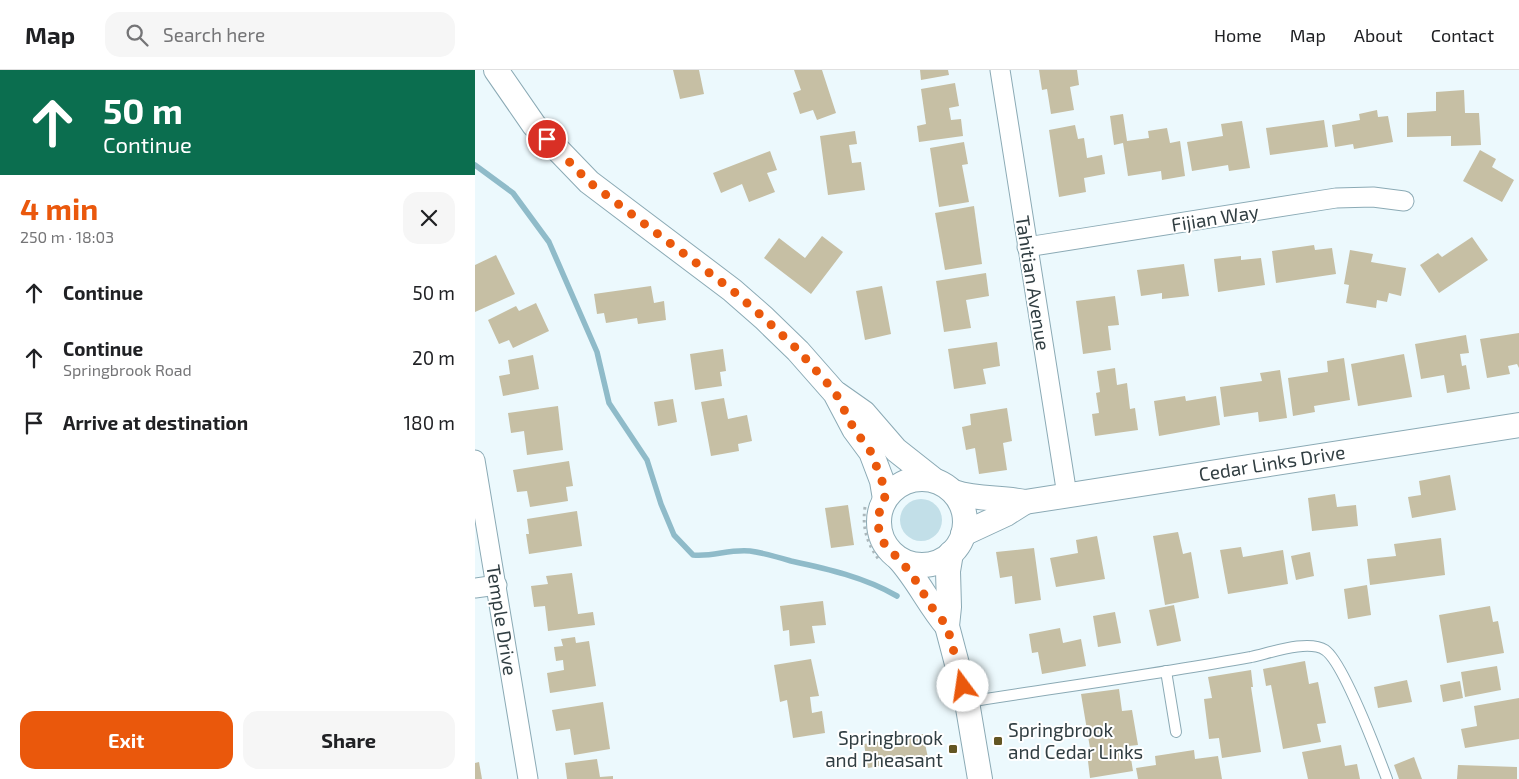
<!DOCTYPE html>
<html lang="en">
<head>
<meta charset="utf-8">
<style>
  :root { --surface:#fff; --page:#f6f6f6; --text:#202124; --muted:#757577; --line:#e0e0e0; --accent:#ea580c }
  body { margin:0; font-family:"Exo 2",sans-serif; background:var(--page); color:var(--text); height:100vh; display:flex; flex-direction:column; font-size:19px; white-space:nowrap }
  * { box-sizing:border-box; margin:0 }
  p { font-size:16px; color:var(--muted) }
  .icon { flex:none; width:28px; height:28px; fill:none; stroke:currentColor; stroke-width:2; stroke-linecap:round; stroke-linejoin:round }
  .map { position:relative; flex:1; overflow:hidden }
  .panel { display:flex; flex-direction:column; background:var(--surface); width:475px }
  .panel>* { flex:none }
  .top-card { background:#0b6e4f; color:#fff; overflow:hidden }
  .pin { position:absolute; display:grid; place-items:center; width:42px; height:42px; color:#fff; margin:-21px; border:2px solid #fff; border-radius:50%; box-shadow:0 1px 5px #0007 }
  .me { position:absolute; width:55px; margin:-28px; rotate:346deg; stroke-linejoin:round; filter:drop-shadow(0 0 4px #0008) }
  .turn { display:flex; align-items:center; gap:18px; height:105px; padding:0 20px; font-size:22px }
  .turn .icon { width:65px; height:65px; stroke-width:2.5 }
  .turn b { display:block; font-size:35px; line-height:42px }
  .round { display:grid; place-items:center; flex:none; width:52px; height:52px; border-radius:15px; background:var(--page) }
  .overview { display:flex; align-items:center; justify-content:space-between; height:85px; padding:0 20px }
  h1 { font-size:30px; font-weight:700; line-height:38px; color:var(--accent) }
  .button { display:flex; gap:10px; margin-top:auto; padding:10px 20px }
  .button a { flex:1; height:58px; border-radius:15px; background:var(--accent); color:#fff; font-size:20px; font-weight:700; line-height:58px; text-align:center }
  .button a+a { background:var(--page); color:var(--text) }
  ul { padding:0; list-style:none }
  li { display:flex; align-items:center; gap:15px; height:65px; padding:0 20px }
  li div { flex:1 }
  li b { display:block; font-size:19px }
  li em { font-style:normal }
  header { display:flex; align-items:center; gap:30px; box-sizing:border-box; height:70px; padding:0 25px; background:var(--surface); border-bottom:1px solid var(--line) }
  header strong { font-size:24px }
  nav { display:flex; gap:28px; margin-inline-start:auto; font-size:18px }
  .search { width:350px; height:45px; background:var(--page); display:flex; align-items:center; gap:12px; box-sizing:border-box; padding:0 18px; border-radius:15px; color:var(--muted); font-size:19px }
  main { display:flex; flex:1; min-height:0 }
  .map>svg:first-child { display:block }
  .green { fill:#c2dfe8 }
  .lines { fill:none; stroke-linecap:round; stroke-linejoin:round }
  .stream { stroke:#8fbbc9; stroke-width:5.5 }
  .building { fill:#c6bfa4 }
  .service-casing { stroke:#8baab5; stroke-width:12 }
  .minor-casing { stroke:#8baab5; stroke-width:21 }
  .tertiary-casing { stroke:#8baab5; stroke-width:26 }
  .path { stroke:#abb8bc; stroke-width:3; stroke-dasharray:2.5 4; stroke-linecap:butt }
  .service { stroke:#fff; stroke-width:10 }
  .minor { stroke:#fff; stroke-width:19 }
  .tertiary { stroke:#fff; stroke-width:24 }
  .route { stroke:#ea580c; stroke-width:9; stroke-dasharray:0 16.2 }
  .poi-dot { fill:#635623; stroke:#fff; stroke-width:2 }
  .labels { text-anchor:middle; stroke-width:4; stroke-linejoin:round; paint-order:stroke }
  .street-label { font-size:19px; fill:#313e42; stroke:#fff }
  .poi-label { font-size:19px; fill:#313e42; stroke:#fff; text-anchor:start }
</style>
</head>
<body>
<header>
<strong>Map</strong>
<div class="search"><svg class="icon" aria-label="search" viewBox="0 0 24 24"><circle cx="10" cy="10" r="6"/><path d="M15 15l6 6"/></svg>Search here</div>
<nav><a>Home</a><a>Map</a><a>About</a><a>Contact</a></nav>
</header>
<main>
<section class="panel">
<div class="top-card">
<div class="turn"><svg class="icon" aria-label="ahead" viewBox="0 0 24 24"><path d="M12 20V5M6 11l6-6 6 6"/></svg><div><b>50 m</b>Continue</div></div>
</div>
<div class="overview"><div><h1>4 min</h1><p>250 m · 18:03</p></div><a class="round"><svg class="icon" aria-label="close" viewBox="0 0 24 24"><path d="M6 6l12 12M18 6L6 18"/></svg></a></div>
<ul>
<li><svg class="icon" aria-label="ahead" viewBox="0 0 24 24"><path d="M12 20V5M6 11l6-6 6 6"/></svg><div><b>Continue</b></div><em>50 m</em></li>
<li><svg class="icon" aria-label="ahead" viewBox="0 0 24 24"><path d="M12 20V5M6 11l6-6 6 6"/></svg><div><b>Continue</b><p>Springbrook Road</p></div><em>20 m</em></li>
<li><svg class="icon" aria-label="arrive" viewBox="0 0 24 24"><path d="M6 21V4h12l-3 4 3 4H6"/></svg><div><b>Arrive at destination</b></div><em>180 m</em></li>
</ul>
<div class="button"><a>Exit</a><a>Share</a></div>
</section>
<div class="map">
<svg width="1044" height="709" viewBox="0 0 1044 709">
  <rect width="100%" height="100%" fill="#ecf9fd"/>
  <circle class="green" cx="446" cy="450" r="21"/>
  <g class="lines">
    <path class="stream" d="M0,95L38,123L74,172L122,282L134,333L172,390L186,434L199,465L218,485C239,487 253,479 275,481C289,483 303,487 316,491C353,499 389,507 422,526"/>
  </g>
  <g class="building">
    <path d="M198,0H224L229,24L205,29Z"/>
    <path d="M319,0H347L361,43L342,50L338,40L325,44L318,23L326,20Z"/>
    <path d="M445,0H473L474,5L446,10Z"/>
    <path d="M564,0H602L604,15L595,17L599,40L576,44L572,19L567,20Z"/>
    <path d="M480,13L484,36L474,38L476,50L486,49L488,66L444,72L442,56L451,54L446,19Z"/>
    <path d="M989,20L990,43H1004L1006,75L976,76V66L932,67V43L961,41V22Z"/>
    <path d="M902,40L903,47L913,46L918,72L879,79L878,74L860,77L857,55L885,50L884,44Z"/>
    <path d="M648,44L652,71L674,68L673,61L692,58L695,73L705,71L710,106L687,110L686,101L653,106L648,73L639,75L635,46Z"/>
    <path d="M849,50L853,77L795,85L791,58Z"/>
    <path d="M767,51L775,98L754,101L753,95L717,101L712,72L748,66L746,54Z"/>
    <path d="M600,55L603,69L609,68L612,88L627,85L630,104L609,108L611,122L584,127L574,60Z"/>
    <path d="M380,61L382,74L374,75L377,93L386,92L390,120L353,125L345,66Z"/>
    <path d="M489,72L493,94L487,95L494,132L464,137L455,78Z"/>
    <path d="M1005,80L1021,89L1017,97L1039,110L1027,132L988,111Z"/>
    <path d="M295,81L302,100L292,103L300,122L274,132L267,114L246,123L238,103Z"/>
    <path d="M499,136L507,194L470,200L460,143Z"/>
    <path d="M347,166L368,182L336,224L289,188L304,168L330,188Z"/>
    <path d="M997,167L1013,190L964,223L945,195L963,183L967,187Z"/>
    <path d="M839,175L840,180L857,178L861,204L801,213L797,181Z"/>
    <path d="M875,180L898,184L896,192L931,198L926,226L914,223L912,232L902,230L901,238L871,233L874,215L869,214Z"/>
    <path d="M21,185L40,224L0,242V195Z"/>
    <path d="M766,186V190L786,188L790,215L743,222L739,189Z"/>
    <path d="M709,194L714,226L687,229V223L666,226L662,200Z"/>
    <path d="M511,203L514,226L491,230L496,258L469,262L461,211Z"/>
    <path d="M176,216L179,233L189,231L191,250L163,254L162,248L131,253L129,243L122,244L119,224Z"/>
    <path d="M407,216L416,264L390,270L381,221Z"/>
    <path d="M640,226L644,255L633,256L636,280L608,284L601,231Z"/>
    <path d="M61,233L74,261L38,278L34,270L24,274L13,250L41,236L44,241Z"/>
    <path d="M1044,263V298L1042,294L1033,296L1035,304L1012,308L1005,269Z"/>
    <path d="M991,265L994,283L985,284L987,296L991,295L995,319L972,323L969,305L946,309L940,274Z"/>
    <path d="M522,272L525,296L508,299L511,314L479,319L473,279Z"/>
    <path d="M248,279L251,301L245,302L247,316L220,320L215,284Z"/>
    <path d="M929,284L937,327L883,336L876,294Z"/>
    <path d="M58,285L64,319L28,326L24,306L35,304L33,290Z"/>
    <path d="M869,288L875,330L839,336L840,342L818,346L813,308L853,302L852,291Z"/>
    <path d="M640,298L642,315L652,313L655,339L660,338L663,360L620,366L617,344L624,343L621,323L625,322L622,301Z"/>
    <path d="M805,300L812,348L784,352L783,342L749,347L745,317L787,311L785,303Z"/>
    <path d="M710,326L711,331L741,326L745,355L684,366L679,331Z"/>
    <path d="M249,328L253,349L272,345L277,371L263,374L264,381L236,386L226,332Z"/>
    <path d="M198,329L202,352L183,356L179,332Z"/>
    <path d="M83,336L88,380L52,385L49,361L36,363L33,343Z"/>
    <path d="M532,338L537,371L528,373L532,400L504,404L500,378L491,380L487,357L496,355L495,344Z"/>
    <path d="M94,391L98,416L91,417L93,431L55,437L52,421L42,422L38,400Z"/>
    <path d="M975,405L981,440L937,448L933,427L946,425L944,411Z"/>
    <path d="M860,424L862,437L881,435L883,456L837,461L833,428Z"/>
    <path d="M373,435L379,475L356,478L350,438Z"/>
    <path d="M102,441L107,476L54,484L51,464H54L52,449Z"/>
    <path d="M703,462L708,484L716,482L724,528L690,535L678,466Z"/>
    <path d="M622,466L630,509L581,517L575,488L603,483L601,470Z"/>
    <path d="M966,468L970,505L895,515L892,489L921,486L919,474Z"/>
    <path d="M766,477L768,487L808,480L813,514L753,524L745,480Z"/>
    <path d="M559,478L566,530L540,534L537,506L525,508L521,482Z"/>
    <path d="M835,482L839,506L821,510L816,486Z"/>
    <path d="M97,503L103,544L118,542L120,555L73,561L70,536L59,537L56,516L73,514L71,506Z"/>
    <path d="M892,515L896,545L873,549L869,519Z"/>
    <path d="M348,531L351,555L337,556L340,573L315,576L314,560L308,561L305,536Z"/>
    <path d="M699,535L706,571L682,576L674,540Z"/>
    <path d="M1015,536L1018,552L1023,551L1029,583L972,593L964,545Z"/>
    <path d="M640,542L646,573L623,577L618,546Z"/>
    <path d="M585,558L588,573L606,569L611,596L567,604L563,582L557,583L554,564Z"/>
    <path d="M100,567L101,573L114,571L121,616L75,623L72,603L89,600L88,590L81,591L79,577L88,576L86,569Z"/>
    <path d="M336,589L344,626L335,627L337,643L347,641L350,663L318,668L312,630L305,632L299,595Z"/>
    <path d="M830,591L834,614L843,612L851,653L842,654L846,672L808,679L796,615L791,616L788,599Z"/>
    <path d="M1022,596L1026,620L990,627L986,602Z"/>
    <path d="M776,600L778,617H776L786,682L747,688L744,668L734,669L729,629L737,628L733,607Z"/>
    <path d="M932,610L937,632L903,638L899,617Z"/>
    <path d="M985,611L988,628L968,632L965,615Z"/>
    <path d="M644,619L647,641L657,640L663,675L654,676L658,701L615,708L613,691L617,690L606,624Z"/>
    <path d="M1044,628V669L990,678L986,659L1002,656L999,636Z"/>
    <path d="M128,632L135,679L99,685L95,659L81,661L77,640Z"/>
    <path d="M448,664L453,688L393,698L389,674Z"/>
    <path d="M866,675L870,696L882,694L885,709H833L827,682Z"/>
    <path d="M719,680L720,689L743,686L747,709H663L661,698L681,695L680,686Z"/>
    <path d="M939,687L947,709H924L919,695Z"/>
    <path d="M122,689L125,707L138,706V709H92L90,693Z"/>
    <path d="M4,692L7,709H0V693Z"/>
    <path d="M983,695L1042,697V709H982Z"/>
  </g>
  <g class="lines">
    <defs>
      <g id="service">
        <path d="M691,601L701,662"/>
        <path d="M492,632C587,617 682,604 776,587C795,583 833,569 850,580C868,592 903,685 912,709"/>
      </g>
      <g id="minor">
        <path d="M525,0L592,425"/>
        <path d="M552,177L861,128L898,127L929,131"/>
        <path d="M0,390L53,709"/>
        <path d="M0,518L22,515"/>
      </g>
      <g id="tertiary">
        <path d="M21,0L59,55L114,112L257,220L289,248L323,281L360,323L379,359L396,382L407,411L410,429"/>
        <path d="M362,324L389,343L421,380L459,410"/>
        <circle cx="447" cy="452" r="43"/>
        <path d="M479,422C502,430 526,427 550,432L1044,355"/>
        <path d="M488,464L531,444L550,432"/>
        <path d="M476,483L473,501L474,537L472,556L492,632L505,709"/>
        <path d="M424,489C443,510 454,535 472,556"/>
      </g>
    </defs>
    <use href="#service" class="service-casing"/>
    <use href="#minor" class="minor-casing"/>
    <use href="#tertiary" class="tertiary-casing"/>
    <path class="path" d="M390,437C387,458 392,473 404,490"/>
    <use href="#service" class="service"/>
    <use href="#minor" class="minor"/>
    <use href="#tertiary" class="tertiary"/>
  </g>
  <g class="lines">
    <path class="route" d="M72,69L114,112L257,220L289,248L323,280L360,322L379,359L396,382L407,411L410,429L405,439L403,450L404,462L408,472L436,503L458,539L472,556L488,616"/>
  </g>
  <g class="poi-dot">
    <rect x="518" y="666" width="10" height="10" rx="2.5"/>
    <rect x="473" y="674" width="10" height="10" rx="2.5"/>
  </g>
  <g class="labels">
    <g class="street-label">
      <text transform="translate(740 148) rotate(-9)" y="7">Fijian Way</text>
      <text transform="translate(558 213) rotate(81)" y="7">Tahitian Avenue</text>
      <text transform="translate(797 393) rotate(-9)" y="7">Cedar Links Drive</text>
      <text transform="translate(27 550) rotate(81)" y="7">Temple Drive</text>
    </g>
    <g class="poi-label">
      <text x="533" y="667">Springbrook<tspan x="533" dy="22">and Cedar Links</tspan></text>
      <text x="468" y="675" text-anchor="end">Springbrook<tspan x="468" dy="22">and Pheasant</tspan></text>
    </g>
  </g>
</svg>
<div class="pin" style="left:72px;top:69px;background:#d93025"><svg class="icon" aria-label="arrive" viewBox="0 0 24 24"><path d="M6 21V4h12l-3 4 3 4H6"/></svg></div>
<svg class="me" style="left:488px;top:616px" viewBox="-20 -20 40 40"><circle r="19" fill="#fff"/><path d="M0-13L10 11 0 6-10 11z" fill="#ea580c"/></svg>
</div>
</main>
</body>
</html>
